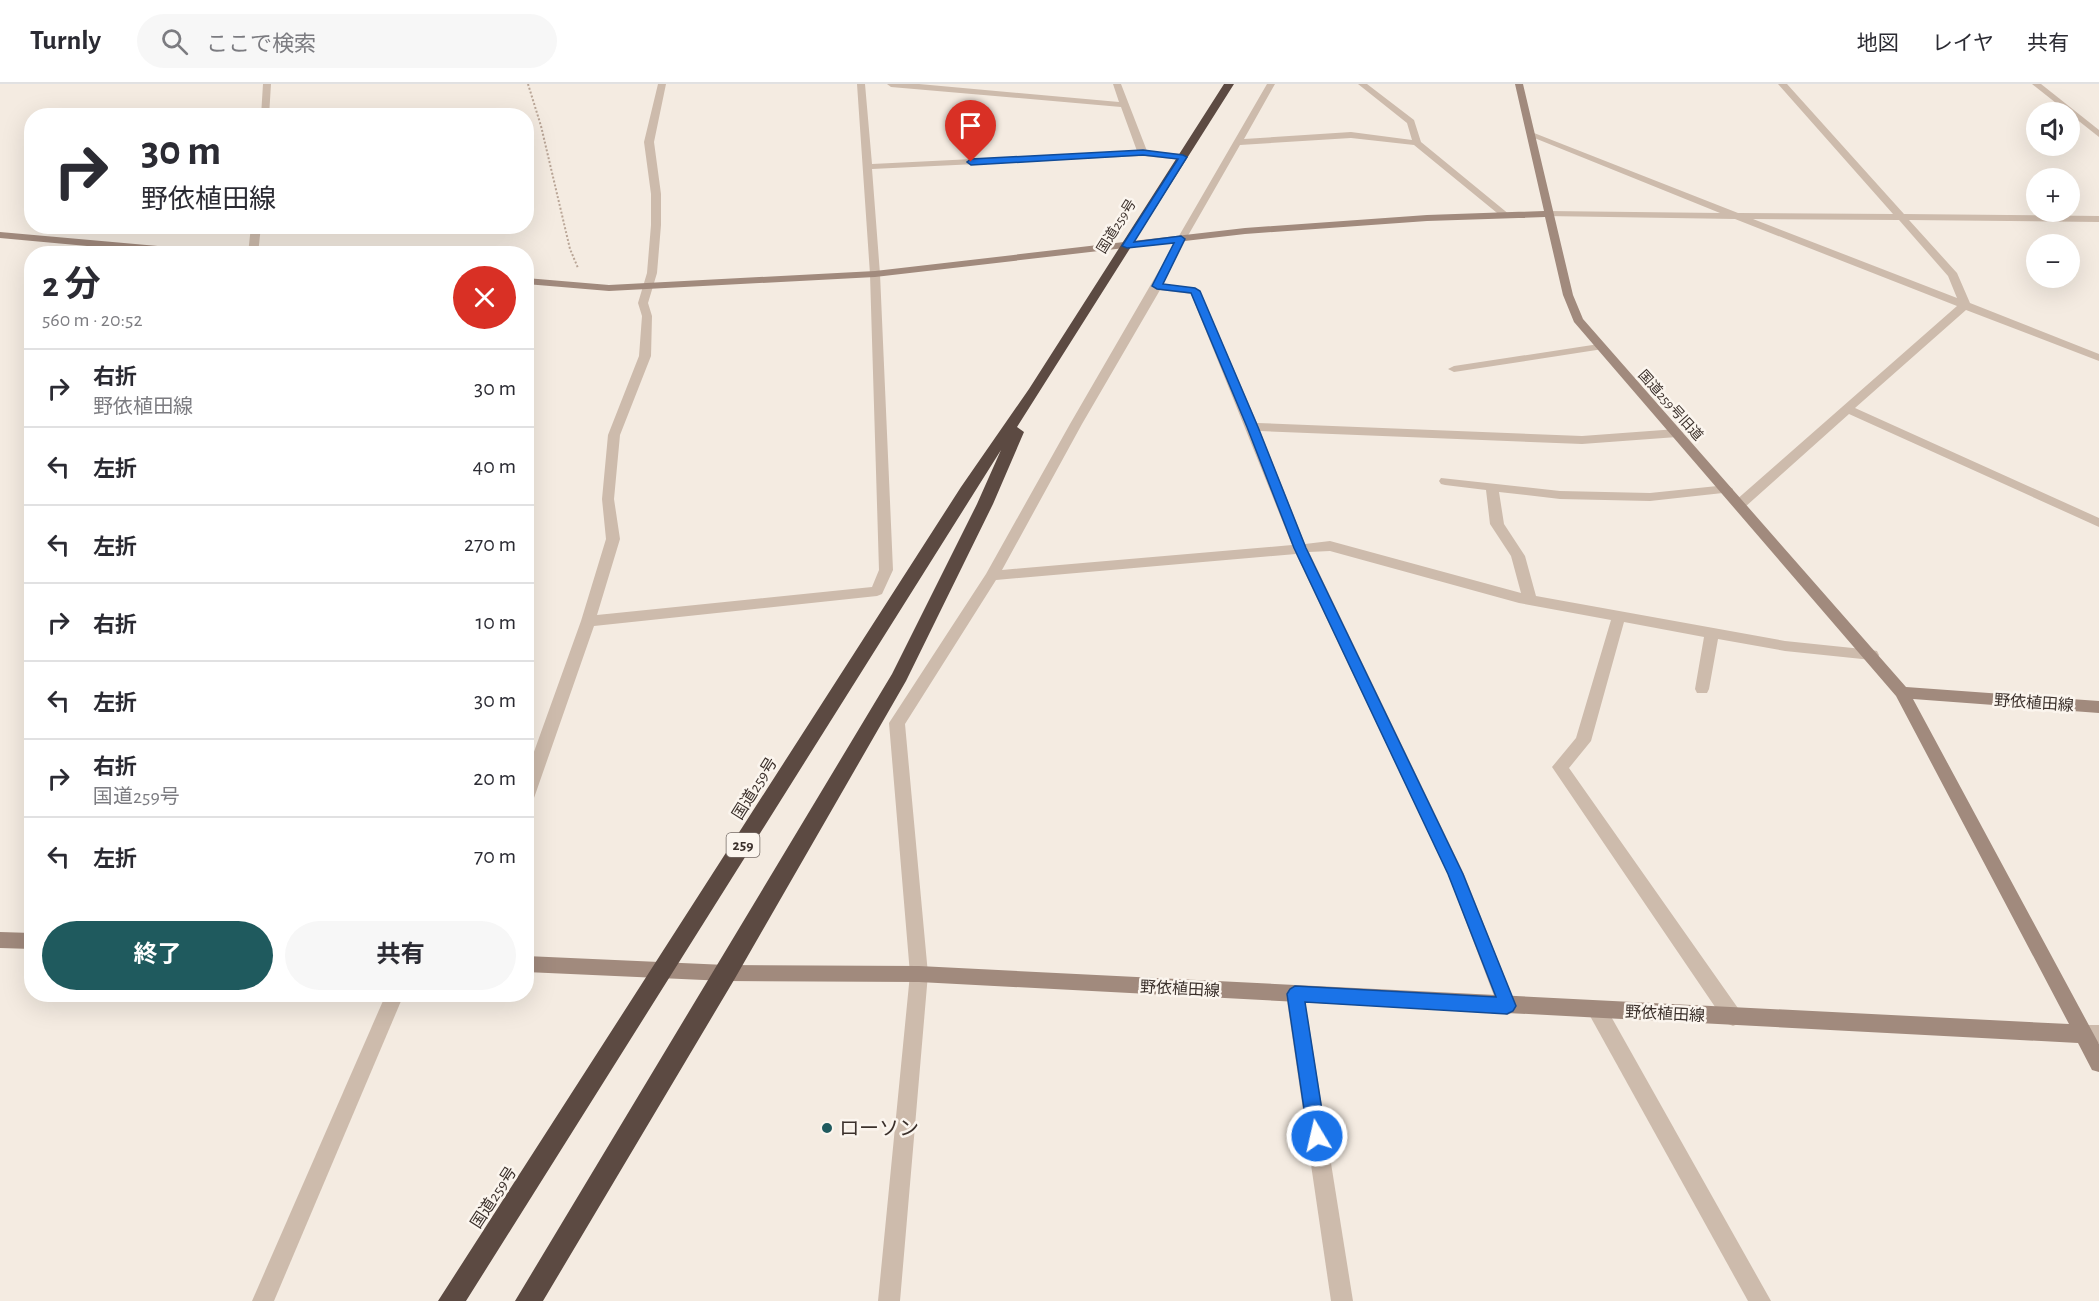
<!DOCTYPE html>
<html lang="ja">
<head>
<meta charset="utf-8">
<style>
  :root { --surface:#fff; --page:#f7f7f7; --text:#2b2b33; --muted:#7c7c81; --line:#e1e1e2; --accent:#1f5a5e }
  body { margin:0; font-family:"Alegreya Sans","Noto Sans JP",sans-serif; background:var(--page); color:var(--text); height:100vh; display:flex; flex-direction:column; font-size:22px; white-space:nowrap }
  * { box-sizing:border-box; margin:0 }
  p { font-size:20px; color:var(--muted) }
  .icon { flex:none; width:33px; height:33px; fill:none; stroke:currentColor; stroke-width:2; stroke-linecap:round; stroke-linejoin:round }
  .map { position:relative; flex:1; overflow:hidden }
  .details { position:absolute; left:24px; top:162px; width:510px; height:756px; display:flex; flex-direction:column; background:var(--surface); border-radius:24px; box-shadow:0 6px 24px #0002 }
  .details>* { flex:none }
  .hud { position:absolute; left:24px; top:24px; width:510px; height:126px; border-radius:24px; box-shadow:0 6px 24px #0002; background:#fff; color:var(--text); overflow:hidden }
  .fabs { position:absolute; left:2026px; top:18px; display:grid; gap:12px }
  .fabs a { display:grid; place-items:center; width:54px; height:54px; border-radius:50%; background:var(--surface); box-shadow:0 6px 24px #0002; font-size:30px }
  .pin { position:absolute; display:grid; place-items:center; width:51px; height:51px; color:#fff; margin:-62px -26px; border-radius:50% 50% 50% 0; rotate:-45deg; box-shadow:0 0 6px #0007 }
  .pin .icon { rotate:45deg }
  .me { position:absolute; width:66px; margin:-33px; rotate:351deg; stroke-linejoin:round; filter:drop-shadow(0 0 4px #0008) }
  .turn { display:flex; align-items:center; gap:21px; height:126px; padding:0 18px; font-size:27px }
  .turn .icon { width:78px; height:78px; stroke-width:2.5 }
  .turn b { display:block; font-size:42px; line-height:51px }
  .round { display:grid; place-items:center; flex:none; width:63px; height:63px; border-radius:32px; background:var(--page) }
  .overview { display:flex; align-items:center; justify-content:space-between; height:102px; padding:0 18px }
  h1 { font-size:36px; font-weight:700; line-height:45px }
  .cta { display:flex; gap:12px; margin-top:auto; padding:12px 18px }
  .cta a { flex:1; height:69px; border-radius:36px; background:var(--accent); color:#fff; font-size:24px; font-weight:700; line-height:69px; text-align:center }
  .cta a+a { background:var(--page); color:var(--text) }
  ul { padding:0; list-style:none }
  li { display:flex; align-items:center; gap:18px; height:78px; padding:0 18px; border-top:2px solid var(--line) }
  li div { flex:1 }
  li b { display:block; font-size:22px }
  li em { font-style:normal }
  header { display:flex; align-items:center; gap:36px; box-sizing:border-box; height:84px; padding:0 30px; background:var(--surface); border-bottom:2px solid var(--line) }
  header strong { font-size:28px }
  nav { display:flex; gap:33px; margin-inline-start:auto; font-size:21px }
  .search { width:420px; height:54px; background:var(--page); display:flex; align-items:center; gap:15px; box-sizing:border-box; padding:0 21px; border-radius:33px; color:var(--muted); font-size:22px }
  .map>svg:first-child { display:block }
  .lines { fill:none; stroke-linecap:round; stroke-linejoin:round }
  .path { stroke:#b9a596; stroke-width:2; stroke-dasharray:2 2; stroke-linecap:butt }
  .street { fill:#cdbbac; fill-rule:evenodd }
  .secondary { fill:#a18a7d; fill-rule:evenodd }
  .highway { fill:#5c4a42; fill-rule:evenodd }
  .route { fill:#1a73e8; stroke:#114b97; stroke-width:1.5 }
  .poi-dot { fill:#1f5a5e; stroke:#fbf5ee; stroke-width:2 }
  .labels { text-anchor:middle; stroke-width:5; stroke-linejoin:round; paint-order:stroke }
  .far-street-label { font-size:14px; fill:#3b302b; stroke:#fbf5ee }
  .shield { fill:#fbf5ee; stroke:#756b66; stroke-width:1.5 }
  .shield-label { font-size:15px; font-weight:bold; fill:#3b302b }
  .street-label { font-size:16px; fill:#3b302b; stroke:#fbf5ee }
  .near-poi-label { font-size:20px; fill:#3b302b; stroke:#fbf5ee; text-anchor:start }
</style>
</head>
<body>
<header>
<strong>Turnly</strong>
<div class="search"><svg class="icon" aria-label="search" viewBox="0 0 24 24"><circle cx="10" cy="10" r="6"/><path d="M15 15l6 6"/></svg>ここで検索</div>
<nav><a>地図</a><a>レイヤ</a><a>共有</a></nav>
</header>
<div class="map">
<svg width="2099" height="1217" viewBox="0 0 2099 1217">
  <rect width="100%" height="100%" fill="#f4ebe1"/>
  <g class="lines">
    <path class="path" d="M528,0L541,42L570,165L578,184"/>
    <g class="street">
      <path d="M263,0H271L269,32H261Z"/>
      <path d="M658,0H666L654,58L661,110V141L657,189L648,219L652,232L651,272L620,351L614,415L620,455L597,531L872,503L879,486L870,190L857,0H865L872,80L1137,67L1121,23L891,3L887,0H919L1119,18L1113,0H1121L1147,67L1183,70L1188,73L1183,76L1143,72L872,85L880,190L893,486L882,510L877,512L594,542L534,714L532,719L526,720V690L581,537L606,455L602,415L608,351L639,272L642,232L638,219L647,189L651,141V110L644,58Z"/>
      <path d="M1267,0H1275L1244,55L1351,48L1412,56L1407,39L1358,0H1367L1414,36L1421,58L1510,131L1502,133L1414,61L1351,54L1240,61L1186,155L1163,200L1195,204L1200,207L1257,339L1582,352L1677,345L1683,349L1677,353L1582,360L1260,347L1305,460L1330,457L1521,509L1511,472L1490,440L1486,406L1445,401L1441,400L1439,397L1441,394L1560,407L1650,409L1727,401L1733,405L1732,408L1650,417L1560,415L1499,408L1504,440L1525,472L1536,512L1785,557L1872,566L1877,567L1879,571L1877,575L1872,576L1785,567L1718,555L1709,605L1707,609H1697L1695,605L1704,553L1624,538L1591,657L1569,684L1740,927L1742,933L1740,939L1733,942L1726,939L1552,683L1576,654L1611,536L1519,519L1330,467L1309,468L1464,790L1516,922L1514,928L1507,931L1500,928L1448,790L1296,470L996,496L905,640L928,890L900,1217H878L910,890L889,639L986,490L1070,340ZM1160,206L1191,210L1292,461L1002,486L1082,340Z"/>
      <path d="M1778,0H1787L1904,130L2099,132V138L1909,136L1957,189L1970,219L2099,270V277L1966,226L1855,324L2099,434V443L1849,330L1745,423H1735L1734,420L1735,417L1957,222L1735,135L1545,132V128L1548,127L1720,129L1527,51L1534,49L1738,129L1893,130ZM1753,135L1899,136L1948,192L1957,214Z"/>
      <path d="M2032,0H2041L2099,46V53Z"/>
      <path d="M251,142H261L258,170H248Z"/>
      <path d="M1599,260L1605,263L1603,265L1454,288L1448,285L1454,282Z"/>
      <path d="M1295,901L1301,904L1304,910L1353,1217H1331L1286,910L1289,904Z"/>
      <path d="M386,910H404L274,1217H252Z"/>
      <path d="M1597,917L1604,920L1771,1217H1748L1590,932L1588,926L1590,920Z"/>
      <path d="M2083,941H2099V959H2083L2076,956L2074,950L2076,944Z"/>
    </g>
    <g class="secondary">
      <path d="M1515,0H1523L1573,211L1583,235L1906,603L2099,617V629L1913,615L2099,960V988L2092,986L2078,959L919,898L726,897L526,888V872L726,881L919,882L2069,940L1896,612L1574,238L1563,211L1545,133L1427,137L1245,150L875,193L609,207L526,200V194L609,201L875,187L1245,144L1427,131L1544,127Z"/>
      <path d="M0,148L214,167L219,170H174L0,154Z"/>
      <path d="M0,848L32,849V865L0,864Z"/>
    </g>
    <path class="highway" d="M1224,0H1234L1017,343L1024,348L993,420L906,597L734,896L543,1217H515L892,590L977,420L1001,366L466,1217H438L961,403L1029,305Z"/>
  </g>
  <path class="route" d="M1143,66L1183,71L1187,73L1134,158L1181,152L1185,155L1163,200L1195,204L1200,207L1258,343L1306,464L1463,790L1516,922L1513,927L1507,930L1305,918L1326,1052L1323,1058L1317,1061L1310,1058L1308,1052L1287,910L1290,905L1295,902L1496,913L1448,790L1294,464L1247,343L1191,209L1157,205L1152,202L1174,159L1127,164L1122,162L1178,75L1143,71L971,81L967,78L971,75Z"/>
  <circle class="poi-dot" cx="827" cy="1044" r="6"/>
  <g class="labels">
    <g class="far-street-label">
      <text transform="translate(1116 142) rotate(-58)" y="5">国道259号</text>
      <text transform="translate(1671 321) rotate(48)" y="5">国道259号旧道</text>
    </g>
    <rect class="shield" x="726.5" y="749" width="33" height="24" rx="4.5"/>
    <g class="shield-label">
      <text x="743" y="766">259</text>
    </g>
    <g class="street-label">
      <text transform="translate(2034 618) rotate(4)" y="6">野依植田線</text>
      <text transform="translate(754 704) rotate(-58)" y="6">国道259号</text>
      <text transform="translate(1180 904) rotate(3)" y="6">野依植田線</text>
      <text transform="translate(1665 929) rotate(3)" y="6">野依植田線</text>
      <text transform="translate(493 1113) rotate(-57)" y="6">国道259号</text>
    </g>
    <g class="near-poi-label">
      <text x="839" y="1051">ローソン</text>
    </g>
  </g>
</svg>
<div class="fabs">
<a><svg class="icon" aria-label="sound" viewBox="0 0 24 24"><path d="M4 9h4l5-4v14l-5-4H4zM17 9q2 3 0 6"/></svg></a>
<a>+</a>
<a>−</a>
</div>
<div class="pin" style="left:971px;top:78px;background:#d93025"><svg class="icon" aria-label="arrive" viewBox="0 0 24 24"><path d="M6 21V4h12l-3 4 3 4H6"/></svg></div>
<svg class="me" style="left:1317px;top:1052px" viewBox="-20 -20 40 40"><circle r="17" fill="#1a73e8" stroke="#fff" stroke-width="3"/><path d="M0-11L8 9 0 5-8 9z" fill="#fff"/></svg>
<div class="hud">
<div class="turn"><svg class="icon" aria-label="right" viewBox="0 0 24 24"><path d="M7 20v-9h11M14 6l5 5-5 5"/></svg><div><b>30 m</b>野依植田線</div></div>
</div>
<section class="details">
<div class="overview"><div><h1>2 分</h1><p>560 m · 20:52</p></div><a class="round" style="background:#d93025;color:#fff"><svg class="icon" aria-label="close" viewBox="0 0 24 24"><path d="M6 6l12 12M18 6L6 18"/></svg></a></div>
<ul>
<li><svg class="icon" aria-label="right" viewBox="0 0 24 24"><path d="M7 20v-9h11M14 6l5 5-5 5"/></svg><div><b>右折</b><p>野依植田線</p></div><em>30 m</em></li>
<li><svg class="icon" aria-label="left" viewBox="0 0 24 24"><path d="M17 20v-9H6M10 6l-5 5 5 5"/></svg><div><b>左折</b></div><em>40 m</em></li>
<li><svg class="icon" aria-label="left" viewBox="0 0 24 24"><path d="M17 20v-9H6M10 6l-5 5 5 5"/></svg><div><b>左折</b></div><em>270 m</em></li>
<li><svg class="icon" aria-label="right" viewBox="0 0 24 24"><path d="M7 20v-9h11M14 6l5 5-5 5"/></svg><div><b>右折</b></div><em>10 m</em></li>
<li><svg class="icon" aria-label="left" viewBox="0 0 24 24"><path d="M17 20v-9H6M10 6l-5 5 5 5"/></svg><div><b>左折</b></div><em>30 m</em></li>
<li><svg class="icon" aria-label="right" viewBox="0 0 24 24"><path d="M7 20v-9h11M14 6l5 5-5 5"/></svg><div><b>右折</b><p>国道259号</p></div><em>20 m</em></li>
<li><svg class="icon" aria-label="left" viewBox="0 0 24 24"><path d="M17 20v-9H6M10 6l-5 5 5 5"/></svg><div><b>左折</b></div><em>70 m</em></li>
</ul>
<div class="cta"><a>終了</a><a>共有</a></div>
</section>
</div>
</body>
</html>
